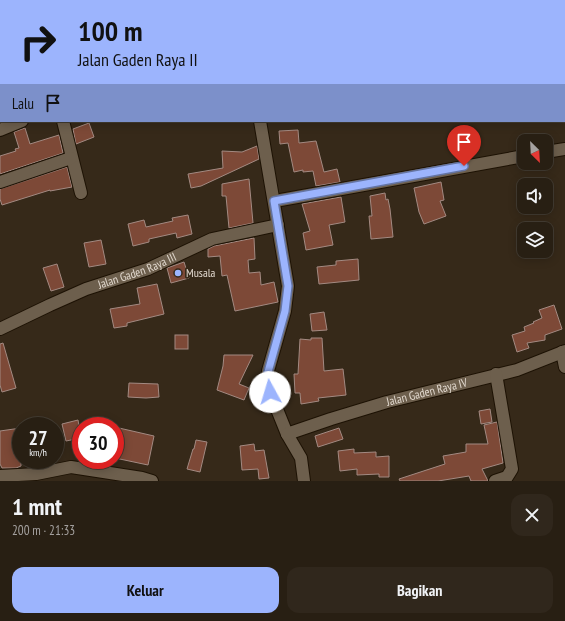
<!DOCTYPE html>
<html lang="id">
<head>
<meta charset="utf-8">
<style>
  :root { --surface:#281f13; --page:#30271c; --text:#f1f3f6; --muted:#a5a2a0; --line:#443d33; --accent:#9cb4fd }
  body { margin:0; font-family:"PT Sans Narrow",sans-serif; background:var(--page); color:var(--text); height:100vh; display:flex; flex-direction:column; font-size:15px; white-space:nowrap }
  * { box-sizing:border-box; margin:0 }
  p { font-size:13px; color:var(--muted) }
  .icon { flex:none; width:22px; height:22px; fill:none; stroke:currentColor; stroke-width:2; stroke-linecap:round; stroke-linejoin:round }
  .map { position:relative; height:481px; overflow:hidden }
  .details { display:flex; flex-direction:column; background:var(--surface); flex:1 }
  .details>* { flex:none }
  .banner { position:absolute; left:0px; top:0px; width:565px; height:122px; box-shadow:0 2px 10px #0003,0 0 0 1px var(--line); background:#9cb4fd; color:#111; overflow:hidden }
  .needle { width:26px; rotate:156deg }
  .controls { position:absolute; left:517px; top:134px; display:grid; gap:8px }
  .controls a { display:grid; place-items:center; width:36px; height:36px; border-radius:8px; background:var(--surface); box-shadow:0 2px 10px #0003,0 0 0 1px var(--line); font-size:20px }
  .speed { position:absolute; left:12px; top:417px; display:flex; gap:8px; font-size:20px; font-weight:700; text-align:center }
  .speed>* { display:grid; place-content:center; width:52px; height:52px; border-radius:50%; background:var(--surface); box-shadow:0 2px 10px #0003,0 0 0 1px var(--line); line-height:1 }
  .speed small { font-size:10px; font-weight:400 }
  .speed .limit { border:6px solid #d22; background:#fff; color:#111 }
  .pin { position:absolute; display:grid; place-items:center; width:34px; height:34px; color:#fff; margin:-41px -17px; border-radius:50% 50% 50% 0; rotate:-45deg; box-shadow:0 0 4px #0007 }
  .pin .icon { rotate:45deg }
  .me { position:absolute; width:44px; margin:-22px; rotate:354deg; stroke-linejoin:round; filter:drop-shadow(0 0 3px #0008) }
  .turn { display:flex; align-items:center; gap:14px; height:84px; padding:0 12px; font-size:18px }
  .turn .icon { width:52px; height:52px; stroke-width:2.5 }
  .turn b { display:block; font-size:28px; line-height:34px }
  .then { display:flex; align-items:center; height:38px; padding:0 12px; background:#0003; gap:8px; font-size:15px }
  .round { display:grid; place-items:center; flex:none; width:42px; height:42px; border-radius:12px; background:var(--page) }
  .headline { display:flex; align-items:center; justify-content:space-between; height:68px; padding:0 12px }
  h1 { font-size:24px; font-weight:700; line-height:30px }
  .button { display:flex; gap:8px; margin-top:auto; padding:8px 12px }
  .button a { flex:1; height:46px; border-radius:12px; background:var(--accent); color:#111; font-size:16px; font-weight:700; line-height:46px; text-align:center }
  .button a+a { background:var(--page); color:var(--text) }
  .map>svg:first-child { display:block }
  .building { fill:#7d4937; stroke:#a38a82 }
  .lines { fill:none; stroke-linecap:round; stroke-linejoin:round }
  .street-casing { stroke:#1d1204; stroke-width:14 }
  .street { stroke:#6d5f4d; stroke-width:12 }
  .route-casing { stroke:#6575a4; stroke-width:10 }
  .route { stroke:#9cb4fd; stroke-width:7 }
  .poi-dot { fill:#9cb4fd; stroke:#362919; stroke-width:1.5 }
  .labels { text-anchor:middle; stroke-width:3.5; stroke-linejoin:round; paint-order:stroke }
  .street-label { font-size:12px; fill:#e1d8ce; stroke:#362919 }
  .poi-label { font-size:12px; fill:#e1d8ce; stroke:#362919; text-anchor:start }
</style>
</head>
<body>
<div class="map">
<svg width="565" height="481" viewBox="0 0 565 481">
  <rect width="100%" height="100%" fill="#362919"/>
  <g class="building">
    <path d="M89,123L94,137L76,144L73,129Z"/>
    <path d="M25,128L30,144L59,135L63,153L0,174V156L16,151L15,149L19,148L14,132Z"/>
    <path d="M298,130L299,143L316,141L324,172L337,169L340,182L316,186L313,171L303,172V170L294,172L288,143L280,144L279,131Z"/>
    <path d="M257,146L259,159L201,186L191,188L188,174L223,168L222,151L242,152Z"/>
    <path d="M67,167L72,187L50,191V190L2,205L0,199V189Z"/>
    <path d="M249,179L253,223L229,228L226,196H222V184Z"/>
    <path d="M441,182L444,200L440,201L446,216L424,224L419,212L414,188Z"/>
    <path d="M385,193L386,200L388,199L390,209L393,237L371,239L369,216H372L370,196Z"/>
    <path d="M341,197L345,222L329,225L333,245L306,250L303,233L310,231L302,204Z"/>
    <path d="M188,215L192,234L177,238L176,233L149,239V242L133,246L128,224L144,220L146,227L173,221L172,218Z"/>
    <path d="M254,238L255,259L248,260L249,273L260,272L261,285L274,282L278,302L235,311L227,275L222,276L220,256L208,257V249L214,246Z"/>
    <path d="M101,240L106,264L89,267L84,243Z"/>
    <path d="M358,259L359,280L319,284L317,267L336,265V261Z"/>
    <path d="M184,262L189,278L171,283L167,268Z"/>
    <path d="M57,264L64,287L51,291L43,268Z"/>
    <path d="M157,284L164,314L127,323V326L114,328L110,309L140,304L137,288Z"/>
    <path d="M554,305L562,329L545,335V340L527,343L529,348L517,352L512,335L525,331L524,327L534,323L533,322L542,318L539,310Z"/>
    <path d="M324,312L327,330L312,331L310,314Z"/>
    <rect x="175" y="335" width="13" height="14"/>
    <path d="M311,338H322L324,371L343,369L346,395L318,398L319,401L301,404L300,393H295L294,374H298L300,339L311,340Z"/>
    <path d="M3,343L16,388L2,392L0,385V344Z"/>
    <path d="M224,355H253L239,384L249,388L244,400L217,390L223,366Z"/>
    <path d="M129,383L158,384L159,397L146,398L128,397Z"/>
    <path d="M490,409L492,422L481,424L479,411Z"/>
    <path d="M78,420L81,438L66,441L62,424Z"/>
    <path d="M497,422L503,463L482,469L488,481H471L469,476L438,481H400L399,479L445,464L443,456L466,452V444H488L484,425Z"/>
    <path d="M21,428V466L16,468H2L0,464V431Z"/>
    <path d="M119,428L154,436L148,465L115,458V445Z"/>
    <path d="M339,428L343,439L318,447L315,436Z"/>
    <path d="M196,440L207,442L200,472L187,469L193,449H194Z"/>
    <path d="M254,444L255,451L264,450L269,478L259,479L258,469L242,470L240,446Z"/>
    <path d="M354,449V453L376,452V457L389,456V477H379V474L357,475V469L340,471L338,451Z"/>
  </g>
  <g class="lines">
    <defs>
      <g id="street">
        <path d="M266,1V0"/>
        <path d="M63,121L81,193"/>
        <path d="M260,121L288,286L285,311L268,371L267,381L270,392L287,434L301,458L304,481"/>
        <path d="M0,130L22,121"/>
        <path d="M546,152L565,149"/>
        <path d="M0,182L71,158"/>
        <path d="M275,201L524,156"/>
        <path id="s1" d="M0,329L50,305L86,289L148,269L212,239L278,225"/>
        <path d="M562,352L565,367"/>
        <path id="s2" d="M287,434L331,419L387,402L517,370L565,351"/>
        <path d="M0,476L36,474L71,467L142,478L152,481"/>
        <path d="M495,481L507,477L512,469L496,374"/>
      </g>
    </defs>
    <use href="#street" class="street-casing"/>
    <use href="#street" class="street"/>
  </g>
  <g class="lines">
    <defs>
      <path id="route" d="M270,392L267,381L268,372L285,311L288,286L274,201L464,166"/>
    </defs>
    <use href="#route" class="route-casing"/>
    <use href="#route" class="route"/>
  </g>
  <circle class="poi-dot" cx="178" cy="273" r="4"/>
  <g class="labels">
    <g class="street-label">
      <text dy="4" stroke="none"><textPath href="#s1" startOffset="149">Jalan Gaden Raya III</textPath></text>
      <text dy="4" stroke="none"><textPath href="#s2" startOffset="146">Jalan Gaden Raya IV</textPath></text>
    </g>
    <g class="poi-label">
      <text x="186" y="277">Musala</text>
    </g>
  </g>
</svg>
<div class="controls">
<a><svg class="needle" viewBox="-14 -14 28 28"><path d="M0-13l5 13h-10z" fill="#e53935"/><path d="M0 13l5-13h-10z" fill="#a5a2a0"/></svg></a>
<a><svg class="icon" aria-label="sound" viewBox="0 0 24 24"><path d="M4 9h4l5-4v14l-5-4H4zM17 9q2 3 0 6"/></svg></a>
<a><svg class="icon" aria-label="layers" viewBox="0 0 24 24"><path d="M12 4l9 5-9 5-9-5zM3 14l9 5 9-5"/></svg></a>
</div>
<div class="speed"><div>27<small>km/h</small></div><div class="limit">30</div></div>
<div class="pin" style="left:464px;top:166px;background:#d93025"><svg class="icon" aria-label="arrive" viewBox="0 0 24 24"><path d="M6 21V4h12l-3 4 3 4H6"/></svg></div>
<svg class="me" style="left:270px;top:392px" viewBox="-20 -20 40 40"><circle r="19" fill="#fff"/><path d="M0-13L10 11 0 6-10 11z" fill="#9cb4fd"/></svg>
<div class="banner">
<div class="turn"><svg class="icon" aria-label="right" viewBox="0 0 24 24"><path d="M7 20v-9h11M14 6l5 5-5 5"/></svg><div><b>100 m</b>Jalan Gaden Raya II</div></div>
<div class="then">Lalu<svg class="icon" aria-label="arrive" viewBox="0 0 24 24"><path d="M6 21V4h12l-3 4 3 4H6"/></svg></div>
</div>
</div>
<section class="details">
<div class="headline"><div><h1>1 mnt</h1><p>200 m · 21:33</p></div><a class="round"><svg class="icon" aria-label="close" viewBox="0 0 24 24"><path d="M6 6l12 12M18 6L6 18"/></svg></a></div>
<div class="button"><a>Keluar</a><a>Bagikan</a></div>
</section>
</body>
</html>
